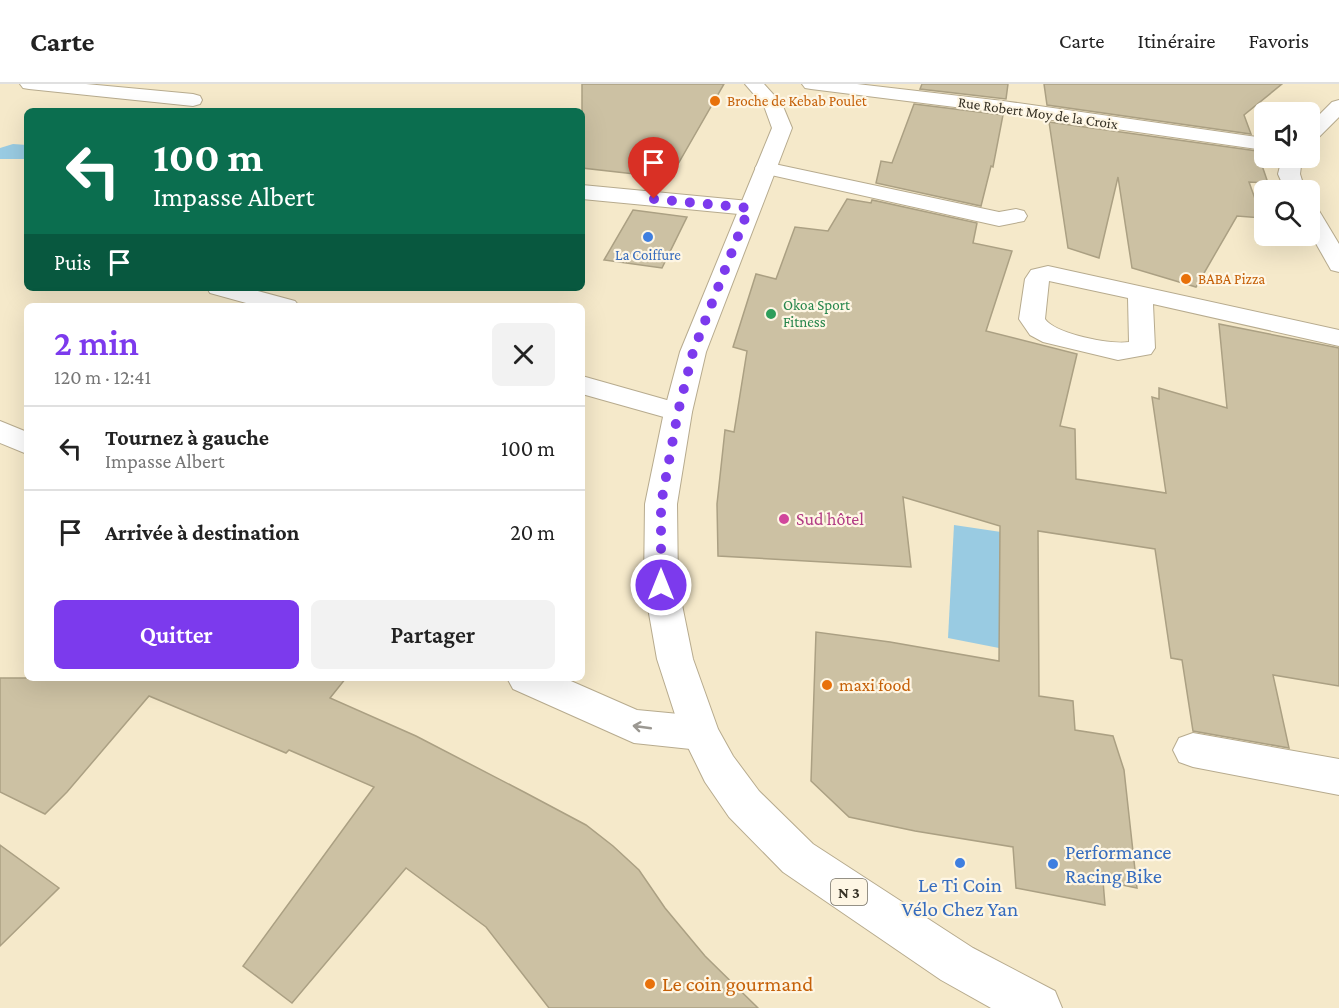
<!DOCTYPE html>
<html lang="fr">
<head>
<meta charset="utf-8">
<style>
  :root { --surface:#fff; --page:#f2f2f2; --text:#222; --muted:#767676; --line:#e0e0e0; --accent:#7c3aed }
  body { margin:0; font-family:"Crimson Pro",serif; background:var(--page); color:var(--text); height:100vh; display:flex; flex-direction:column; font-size:22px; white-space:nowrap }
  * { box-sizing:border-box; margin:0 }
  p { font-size:20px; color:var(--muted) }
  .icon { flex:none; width:33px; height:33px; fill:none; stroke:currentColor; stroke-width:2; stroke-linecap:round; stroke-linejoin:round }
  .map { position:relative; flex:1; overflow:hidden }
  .panel { position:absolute; left:24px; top:219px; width:561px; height:378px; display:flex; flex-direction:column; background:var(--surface); border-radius:9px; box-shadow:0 6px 24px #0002 }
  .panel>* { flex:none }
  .guide { position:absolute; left:24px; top:24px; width:561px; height:183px; border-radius:9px; box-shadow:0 6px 24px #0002; background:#0b6e4f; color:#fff; overflow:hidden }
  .fabs { position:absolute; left:1254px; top:18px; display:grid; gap:12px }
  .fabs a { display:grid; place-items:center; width:66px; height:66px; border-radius:9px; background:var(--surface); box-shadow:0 6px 24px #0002; font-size:30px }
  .pin { position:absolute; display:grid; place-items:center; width:51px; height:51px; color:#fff; margin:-62px -26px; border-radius:50% 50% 50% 0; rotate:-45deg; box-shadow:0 0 6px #0007 }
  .pin .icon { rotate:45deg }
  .me { position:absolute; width:66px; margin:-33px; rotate:0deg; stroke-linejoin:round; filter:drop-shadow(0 0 4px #0008) }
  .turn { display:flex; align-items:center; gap:21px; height:126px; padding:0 30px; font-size:27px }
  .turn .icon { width:78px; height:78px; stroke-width:2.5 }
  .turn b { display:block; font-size:42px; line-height:51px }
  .then { display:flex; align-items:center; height:57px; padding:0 30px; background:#0003; gap:12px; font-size:22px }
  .round { display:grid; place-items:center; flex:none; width:63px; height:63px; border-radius:9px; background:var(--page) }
  .overview { display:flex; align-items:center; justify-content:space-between; height:102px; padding:0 30px }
  h1 { font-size:36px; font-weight:600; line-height:45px; color:var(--accent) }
  .cta { display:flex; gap:12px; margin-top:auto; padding:12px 30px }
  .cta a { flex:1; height:69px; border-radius:9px; background:var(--accent); color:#fff; font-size:24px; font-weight:600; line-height:69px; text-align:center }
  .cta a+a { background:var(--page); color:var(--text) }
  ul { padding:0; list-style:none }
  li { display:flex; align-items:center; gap:18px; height:84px; padding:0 30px; border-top:2px solid var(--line) }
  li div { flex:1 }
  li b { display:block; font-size:22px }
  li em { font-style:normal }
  header { display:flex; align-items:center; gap:36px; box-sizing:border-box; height:84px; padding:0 30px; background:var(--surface); border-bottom:2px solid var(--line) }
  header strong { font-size:28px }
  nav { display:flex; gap:33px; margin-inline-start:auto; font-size:21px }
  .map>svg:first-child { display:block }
  .water { fill:#99cbe2 }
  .building { fill:#ccc1a3; stroke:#aba083; stroke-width:1.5 }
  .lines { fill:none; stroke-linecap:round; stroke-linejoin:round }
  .minor-casing { stroke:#b7ab8e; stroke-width:2 }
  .major-casing { stroke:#b7ab8e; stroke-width:2 }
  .minor { fill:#fff; fill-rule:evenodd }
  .major { fill:#fff; fill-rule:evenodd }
  .oneway { stroke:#9b9892 }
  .route { stroke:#7c3aed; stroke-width:10; stroke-dasharray:0 18 }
  .food-dot { fill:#e8710a; stroke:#fef6e4; stroke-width:2 }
  .shop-dot { fill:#3f7fe0; stroke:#fef6e4; stroke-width:2 }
  .leisure-dot { fill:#2e9e5b; stroke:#fef6e4; stroke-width:2 }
  .hotel-dot { fill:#d1479c; stroke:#fef6e4; stroke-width:2 }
  .labels { text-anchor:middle; stroke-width:4.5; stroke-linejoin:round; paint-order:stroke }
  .far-food-label { font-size:15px; fill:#c56008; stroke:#fef6e4; text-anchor:start }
  .far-street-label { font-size:15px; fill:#373226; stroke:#fef6e4 }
  .far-shop-label { font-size:15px; fill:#366cbe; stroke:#fef6e4 }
  .far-leisure-label { font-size:15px; fill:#27864d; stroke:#fef6e4; text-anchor:start }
  .shield { fill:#fef6e4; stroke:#736d5f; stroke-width:1.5 }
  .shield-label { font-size:16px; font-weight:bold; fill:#373226 }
  .hotel-label { font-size:18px; fill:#b23c85; stroke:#fef6e4; text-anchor:start }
  .food-label { font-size:18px; fill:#c56008; stroke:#fef6e4; text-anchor:start }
  .near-shop-label { font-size:21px; fill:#366cbe; stroke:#fef6e4; text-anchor:start }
  .near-food-label { font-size:21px; fill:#c56008; stroke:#fef6e4; text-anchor:start }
</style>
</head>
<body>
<header>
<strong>Carte</strong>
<nav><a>Carte</a><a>Itinéraire</a><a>Favoris</a></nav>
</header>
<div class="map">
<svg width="1339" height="924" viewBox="0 0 1339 924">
  <rect width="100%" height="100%" fill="#f5e9ca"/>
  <g class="water">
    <path d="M13,60L27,61V75H0V64Z"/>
    <path d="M954,441L1001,448L999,564L948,554Z"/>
  </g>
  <g class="building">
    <path d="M582,0H724L670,94L582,84Z"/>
    <path d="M922,0H1008L1006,15L920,5Z"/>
    <path d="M1044,0H1282L1244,31L1251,50L1047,21Z"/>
    <path d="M914,20L1003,31L993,83L991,82L981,122L876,99L881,77L892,79Z"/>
    <path d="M1049,38L1257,67L1268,99L1249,98L1262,134L1237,132L1196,203L1132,184L1118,93L1099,174L1068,164Z"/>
    <path d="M847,115L871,119L872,116L977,139L973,159L1012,167L986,247L1077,270L1060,342L1075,345L1076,395L1166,409L1152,313L1159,315V304L1227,324L1219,240L1339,264V602L1273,591L1289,664L1193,647L1182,576L1171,574L1155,465L1038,447L1039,612L1073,617L1075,646L1113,652L1124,686L1137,804L1103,797L1105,821L1016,804L1013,763L915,747L849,733L811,697L816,548L890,558L999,577L1000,442L903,413L911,483L718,472L717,420L725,346L734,348L747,267L733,263L756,190L776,195L795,143L828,147Z"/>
    <path d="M633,126L687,133L662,184L604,176Z"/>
    <path d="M0,594H346L330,614L416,652L524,708L586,741L613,762L639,786L665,824L705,872L758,924H549L486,843L406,784L292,919L243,882L374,703L289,666L286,669L149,612L67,708L45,730L0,708Z"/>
    <path d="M0,761L59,804L0,862Z"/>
  </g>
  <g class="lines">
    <defs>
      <g id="minor">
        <path d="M20,0H86L193,10L200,12L202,16L200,20L193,22L29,5L23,4Z"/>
        <path d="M802,0H857L1003,17L1264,54V66L1003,29L811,5L805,4Z"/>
        <path d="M765,78L999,128L1016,125L1024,127L1027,132L1024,137L999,142L758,88L755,84L758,80Z"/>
        <path d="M582,101L749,117L757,119L760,124L757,129L749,131L582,115Z"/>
        <path d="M1048,182L1339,246V262L1153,220L1155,264L1151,270L1118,276L1043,258L1030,251L1019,235L1025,195L1031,186ZM1049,197L1128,214L1129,258C1111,261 1055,250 1045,235Z"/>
        <path d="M207,204H247L295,217L299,222H257L210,209Z"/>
        <path d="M582,292L688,322L692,328L688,334L678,337L582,310Z"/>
        <path d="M0,337L27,348V370L0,359Z"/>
        <path d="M507,594H564L637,626L700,632L714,637L719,649L714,661L700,666L634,659L513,605Z"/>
        <path d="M1193,649L1339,675V711L1193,683L1179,678L1173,666L1179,654Z"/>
      </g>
      <g id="major">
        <path d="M745,0H764L782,20L792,44L706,268L692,328L677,420L678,501L693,575L718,645L733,672L759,707L813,760L973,864L1055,907L1062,924H991L941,896L783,788L729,733L705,698L681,649L657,575L644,501L645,420L664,328L680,268L772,44L764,22Z"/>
        <path d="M1339,16V33L1317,55L1310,57V40L1332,18Z"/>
        <path d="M1282,74H1302L1300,90L1305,106H1285L1278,90Z"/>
        <path d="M1310,123L1318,125L1339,160V188L1331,186L1310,149Z"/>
      </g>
    </defs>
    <use href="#minor" class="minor-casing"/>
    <use href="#major" class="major-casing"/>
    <use href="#minor" class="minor"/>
    <use href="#major" class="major"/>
  </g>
  <defs><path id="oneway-shaft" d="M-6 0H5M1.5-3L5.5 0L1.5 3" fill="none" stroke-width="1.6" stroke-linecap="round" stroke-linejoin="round" transform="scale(1.5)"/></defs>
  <use class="oneway" href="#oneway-shaft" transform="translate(642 643) rotate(-172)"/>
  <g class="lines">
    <path class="route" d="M654,115L749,124L693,268L678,328L661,420V501"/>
  </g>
  <g class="food-dot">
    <circle cx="715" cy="17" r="6"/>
    <circle cx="1186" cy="195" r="6"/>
    <circle cx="827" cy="601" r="6"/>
    <circle cx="650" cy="900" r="6"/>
  </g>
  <g class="shop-dot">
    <circle cx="648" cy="153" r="6"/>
    <circle cx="960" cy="779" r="6"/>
    <circle cx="1053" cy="780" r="6"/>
  </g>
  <circle class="leisure-dot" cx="771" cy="230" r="6"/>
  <circle class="hotel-dot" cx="784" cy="435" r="6"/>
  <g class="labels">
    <g class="far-food-label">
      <text x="727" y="22">Broche de Kebab Poulet</text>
      <text x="1198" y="200">BABA Pizza</text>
    </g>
    <g class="far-street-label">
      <text transform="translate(1038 29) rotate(8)" y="5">Rue Robert Moy de la Croix</text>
    </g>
    <g class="far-shop-label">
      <text x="648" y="176">La Coiffure</text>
    </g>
    <g class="far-leisure-label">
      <text x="783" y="226">Okoa Sport<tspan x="783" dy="17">Fitness</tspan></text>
    </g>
    <rect class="shield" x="831" y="795" width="36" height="26" rx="4.5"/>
    <g class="shield-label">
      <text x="849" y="814">N 3</text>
    </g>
    <g class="hotel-label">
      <text x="796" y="441">Sud hôtel</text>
    </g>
    <g class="food-label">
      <text x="839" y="607">maxi food</text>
    </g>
    <g class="near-shop-label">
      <text x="1065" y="775">Performance<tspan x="1065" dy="24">Racing Bike</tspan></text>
      <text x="960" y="808" text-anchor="middle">Le Ti Coin<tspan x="960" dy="24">Vélo Chez Yan</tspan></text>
    </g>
    <g class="near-food-label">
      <text x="662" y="907">Le coin gourmand</text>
    </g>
  </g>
</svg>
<div class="fabs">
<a><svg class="icon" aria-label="sound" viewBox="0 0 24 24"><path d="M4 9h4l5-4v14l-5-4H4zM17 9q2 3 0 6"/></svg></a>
<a><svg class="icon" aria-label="search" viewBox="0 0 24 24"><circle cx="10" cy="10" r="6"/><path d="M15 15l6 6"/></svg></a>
</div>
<div class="pin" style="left:654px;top:115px;background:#d93025"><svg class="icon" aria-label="arrive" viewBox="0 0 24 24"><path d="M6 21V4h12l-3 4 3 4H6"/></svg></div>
<svg class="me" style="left:661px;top:501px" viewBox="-20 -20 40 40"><circle r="17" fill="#7c3aed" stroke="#fff" stroke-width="3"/><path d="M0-11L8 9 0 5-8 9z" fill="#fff"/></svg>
<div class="guide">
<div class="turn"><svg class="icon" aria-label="left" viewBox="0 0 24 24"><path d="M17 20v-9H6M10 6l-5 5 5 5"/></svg><div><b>100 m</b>Impasse Albert</div></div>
<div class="then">Puis<svg class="icon" aria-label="arrive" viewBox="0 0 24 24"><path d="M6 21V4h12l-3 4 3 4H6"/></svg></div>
</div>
<section class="panel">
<div class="overview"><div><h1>2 min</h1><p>120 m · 12:41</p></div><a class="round"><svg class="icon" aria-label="close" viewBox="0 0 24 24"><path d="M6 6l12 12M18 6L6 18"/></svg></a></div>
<ul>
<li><svg class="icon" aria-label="left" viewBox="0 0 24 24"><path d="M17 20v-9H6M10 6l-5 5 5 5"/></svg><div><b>Tournez à gauche</b><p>Impasse Albert</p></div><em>100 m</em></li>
<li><svg class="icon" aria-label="arrive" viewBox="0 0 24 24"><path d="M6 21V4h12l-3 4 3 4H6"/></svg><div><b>Arrivée à destination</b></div><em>20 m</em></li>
</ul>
<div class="cta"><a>Quitter</a><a>Partager</a></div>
</section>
</div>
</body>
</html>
